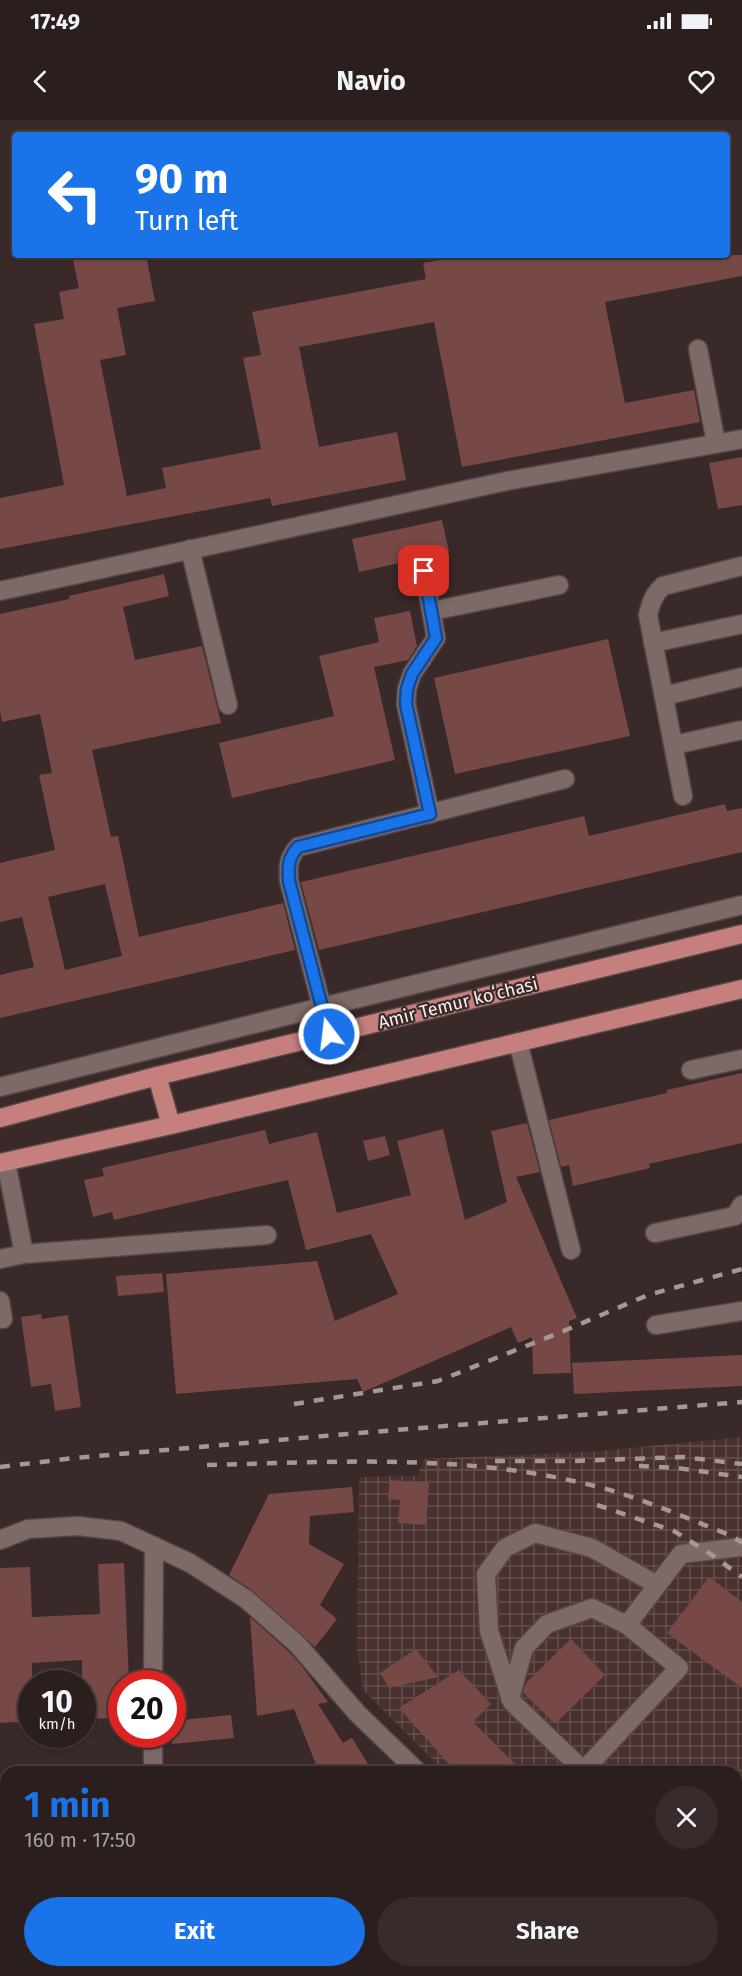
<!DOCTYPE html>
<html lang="en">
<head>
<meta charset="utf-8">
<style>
  :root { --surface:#2b1f1e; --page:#372c2b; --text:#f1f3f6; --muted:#a6a2a4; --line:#473d3c; --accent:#1a73e8 }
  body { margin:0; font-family:"Fira Sans",sans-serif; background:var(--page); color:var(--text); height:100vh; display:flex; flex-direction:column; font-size:22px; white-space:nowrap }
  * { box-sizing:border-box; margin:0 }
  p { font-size:20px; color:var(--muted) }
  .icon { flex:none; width:33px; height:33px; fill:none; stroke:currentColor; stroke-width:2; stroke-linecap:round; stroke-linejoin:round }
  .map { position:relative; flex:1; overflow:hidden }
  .details { position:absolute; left:0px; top:1646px; width:742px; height:212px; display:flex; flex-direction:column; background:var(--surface); border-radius:18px 18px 0 0; box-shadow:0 2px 4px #0004,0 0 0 2px var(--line) }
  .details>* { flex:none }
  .top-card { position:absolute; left:12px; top:12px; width:718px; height:126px; border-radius:6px; box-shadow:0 2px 4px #0004,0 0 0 2px var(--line); background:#1a73e8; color:#fff; overflow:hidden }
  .speed { position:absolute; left:18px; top:1550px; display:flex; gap:12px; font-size:30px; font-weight:700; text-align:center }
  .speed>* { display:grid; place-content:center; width:78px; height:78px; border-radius:50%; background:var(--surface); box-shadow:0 2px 4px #0004,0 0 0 2px var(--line); line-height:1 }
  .speed small { font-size:15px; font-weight:400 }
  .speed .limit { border:9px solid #d22; background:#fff; color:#111 }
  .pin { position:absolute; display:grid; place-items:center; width:51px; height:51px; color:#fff; margin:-26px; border-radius:12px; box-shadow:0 3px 9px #0006 }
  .me { position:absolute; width:66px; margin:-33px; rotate:345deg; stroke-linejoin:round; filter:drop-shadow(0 0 4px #0008) }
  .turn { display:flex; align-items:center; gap:21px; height:126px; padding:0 24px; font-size:27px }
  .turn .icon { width:78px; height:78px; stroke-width:2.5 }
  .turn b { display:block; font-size:42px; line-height:51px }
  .round { display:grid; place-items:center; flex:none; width:63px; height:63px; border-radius:32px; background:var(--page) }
  .summary { display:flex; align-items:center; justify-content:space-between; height:102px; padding:0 24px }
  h1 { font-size:36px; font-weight:700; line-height:45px; color:var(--accent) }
  .primary-button { display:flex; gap:12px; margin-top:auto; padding:12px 24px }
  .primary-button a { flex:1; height:69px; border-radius:36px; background:var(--accent); color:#fff; font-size:24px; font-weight:700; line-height:69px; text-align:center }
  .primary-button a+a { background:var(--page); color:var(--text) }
  .status { display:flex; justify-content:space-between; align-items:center; height:42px; padding:0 30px; background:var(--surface); direction:ltr }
  .status svg { height:16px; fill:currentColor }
  header { display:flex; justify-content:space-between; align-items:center; height:78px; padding:0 24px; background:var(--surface); font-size:27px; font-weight:700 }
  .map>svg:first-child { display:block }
  .industrial { fill:url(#industrial-grid) }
  .building { fill:#764947; fill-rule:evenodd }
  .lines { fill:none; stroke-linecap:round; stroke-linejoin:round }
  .minor-casing { stroke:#544646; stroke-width:21 }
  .major-casing { stroke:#544646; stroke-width:21 }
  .minor { stroke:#7d6a68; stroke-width:18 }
  .major { stroke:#c5807d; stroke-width:18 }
  .rail { stroke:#a59796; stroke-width:4.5; stroke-dasharray:10 10; stroke-linecap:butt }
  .route-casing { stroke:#114b97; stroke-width:15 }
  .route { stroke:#1a73e8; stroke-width:10 }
  .labels { text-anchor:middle; stroke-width:4.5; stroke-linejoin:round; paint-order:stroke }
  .street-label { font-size:18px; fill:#faeeed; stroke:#392928 }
</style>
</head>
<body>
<div class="status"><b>17:49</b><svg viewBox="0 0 49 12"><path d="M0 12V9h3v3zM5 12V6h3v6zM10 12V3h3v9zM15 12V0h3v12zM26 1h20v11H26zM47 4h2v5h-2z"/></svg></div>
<header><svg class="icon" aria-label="back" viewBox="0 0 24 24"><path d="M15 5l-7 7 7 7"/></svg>Navio<svg class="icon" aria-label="heart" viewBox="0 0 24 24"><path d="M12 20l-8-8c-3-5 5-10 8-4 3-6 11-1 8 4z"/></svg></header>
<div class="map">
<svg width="742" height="1856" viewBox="0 0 742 1856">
  <defs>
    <pattern id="industrial-grid" width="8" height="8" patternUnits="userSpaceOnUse" patternTransform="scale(1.5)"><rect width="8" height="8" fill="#493130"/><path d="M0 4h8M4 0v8" fill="none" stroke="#644f4e"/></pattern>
  </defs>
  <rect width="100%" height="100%" fill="#392928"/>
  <path class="industrial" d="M742,1317V1856H645L640,1851H736V1652L444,1651L363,1570L357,1531L359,1357L417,1356L424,1339L589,1332Z"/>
  <g class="building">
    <path d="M72,135H146L155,181L117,188L126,235L100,240L127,376L166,368L162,348L261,329L243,238L261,235L252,192L426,159L423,143L468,135H742V156L605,182L625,283L694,270L700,302L462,347L434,202L299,227L319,327L397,312L406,360L272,386L270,378L0,429V378L64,365L34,204L64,199L59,172L79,168Z"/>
    <path d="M742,337V385L718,389L709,343Z"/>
    <path d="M442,400L449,432L359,452L352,419Z"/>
    <path d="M164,454L169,476L123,487L135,540L202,526L221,603L92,630L111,717L118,716L139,817L283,783L295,830L0,898V855L34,847L22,797L0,802V743L55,730L39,655L52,653L40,594L2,602L0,591V494L69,479V476ZM105,764L122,836L65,850L48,777Z"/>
    <path d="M410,491L417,526L408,540L374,547L395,640L232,678L219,623L334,596L319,536L379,522L374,498Z"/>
    <path d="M608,519L630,616L455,654L434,558Z"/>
    <path d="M725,684L727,691L742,688V732L319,830L301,762L584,696L589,716Z"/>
    <path d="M742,953V1023L649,1044L650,1048L573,1066L569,1045L561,1047L549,1000L667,973V970Z"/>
    <path d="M527,1003L540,1052L516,1057L577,1198L569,1201L571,1253L533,1254L532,1217L518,1223L511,1207L363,1272L357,1259L176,1274L166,1154L317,1141L335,1201L398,1174L371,1114L306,1130L288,1060L114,1100L112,1092L93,1097L84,1060L104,1056L102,1048L265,1010L269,1024L317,1012L337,1093L411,1075L397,1021L443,1009L465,1100L507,1082L491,1011Z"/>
    <path d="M385,1016L390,1035L368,1041L363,1021Z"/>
    <path d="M162,1153L164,1172L118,1176L116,1156Z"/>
    <path d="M41,1194L42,1199L68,1195L81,1287L55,1291L51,1264L31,1267L21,1197Z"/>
    <path d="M742,1235V1266L574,1274L572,1243Z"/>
    <path d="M390,1360L429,1363L426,1405L398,1403L400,1380L388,1379Z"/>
    <path d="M352,1367L354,1392L310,1396L309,1424L344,1444L320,1485L337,1499L315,1527L253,1471L229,1455L269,1374Z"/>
    <path d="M124,1443L129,1563H122V1598L82,1599V1540L32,1543V1601L0,1603V1448L30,1447L32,1497L100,1494L98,1444Z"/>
    <path d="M709,1457L742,1482V1568L667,1513Z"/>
    <path d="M250,1497L290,1533L301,1545L328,1582L318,1584L343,1623L352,1618L373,1652H319L294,1589L257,1596Z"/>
    <path d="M571,1519L605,1555L555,1604L523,1572L526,1563Z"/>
    <path d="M416,1529L438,1557L389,1568L380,1553Z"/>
    <path d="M459,1550L491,1584L473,1602L523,1652H456L399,1588Z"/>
    <path d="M231,1595L234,1618L172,1624V1601Z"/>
  </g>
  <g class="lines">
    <defs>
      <g id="minor">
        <path d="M698,229L716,323"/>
        <path d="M190,429L228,585"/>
        <path d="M424,451L436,518L412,554L407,569L406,584L430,694"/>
        <path d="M0,471L507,361L742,319"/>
        <path d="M432,491L559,465"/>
        <path d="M653,523L742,504"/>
        <path d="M664,576L742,557"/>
        <path d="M674,625L742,610"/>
        <path d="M683,676L648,495C651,483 653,475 663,466L742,446"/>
        <path d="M329,914L289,761C288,746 288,738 298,727L565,659"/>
        <path d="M518,922L571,1130"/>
        <path d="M691,950L742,939"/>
        <path d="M0,967L322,887L742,785"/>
        <path d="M655,1113L735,1096L742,1085"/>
        <path d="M24,1134L267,1115"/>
        <path d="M0,1139L24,1134L6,1042"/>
        <path d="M0,1181L3,1199"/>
        <path d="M656,1205L742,1191"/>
        <path d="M0,1420L28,1409L78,1406L121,1411L190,1443L246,1479L298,1525L357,1593L418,1652"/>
        <path d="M153,1563L154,1426"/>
        <path d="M510,1578L524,1528L547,1504L592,1488L627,1505"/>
        <path d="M584,1650L679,1548L627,1505L681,1434L742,1427"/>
        <path d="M153,1652V1614"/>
        <path d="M585,1652L512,1582L489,1511L486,1454L505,1428L535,1413L592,1428L657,1465"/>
        <path d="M736,1786L742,1790"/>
        <path d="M279,1851L296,1856"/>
        <path d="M581,1851L585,1856"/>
        <path d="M134,1856L165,1851"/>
        <path d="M653,1856L657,1851"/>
      </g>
      <g id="major">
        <path d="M157,956L171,1005"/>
        <path d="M0,998L157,956L742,814"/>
        <path d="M0,1043L171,1005L742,869"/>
      </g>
    </defs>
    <use href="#minor" class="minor-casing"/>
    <use href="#major" class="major-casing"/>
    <use href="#minor" class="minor"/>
    <use href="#major" class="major"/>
    <g class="rail">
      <path d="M294,1284L438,1261L559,1213L648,1175L742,1149"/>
      <path d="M495,1341H573L683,1337L742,1344"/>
      <path d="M207,1345C330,1342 456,1334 578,1362C631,1373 681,1396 732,1416L742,1423"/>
      <path d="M639,1346L677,1348L742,1357"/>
      <path d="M0,1347L74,1338L347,1314L742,1282"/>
      <path d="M597,1385L674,1411L712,1435L742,1457"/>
    </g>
  </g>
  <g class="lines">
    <defs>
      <path id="route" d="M329,914L289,761C288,746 288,738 298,727L430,694L406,584L407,569L412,554L436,518L424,451"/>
    </defs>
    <use href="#route" class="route-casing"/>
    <use href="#route" class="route"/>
  </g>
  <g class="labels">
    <g class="street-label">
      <text transform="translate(458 883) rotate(-14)" y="6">Amir Temur koʻchasi</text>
    </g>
  </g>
</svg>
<div class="speed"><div>10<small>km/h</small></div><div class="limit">20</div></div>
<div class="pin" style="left:424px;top:451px;background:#d93025"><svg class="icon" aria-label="arrive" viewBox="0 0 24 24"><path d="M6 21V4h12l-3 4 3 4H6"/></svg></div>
<svg class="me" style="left:329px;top:914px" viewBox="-20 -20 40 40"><circle r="17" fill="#1a73e8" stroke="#fff" stroke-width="3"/><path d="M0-11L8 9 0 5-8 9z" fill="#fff"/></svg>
<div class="top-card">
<div class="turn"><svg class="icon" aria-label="left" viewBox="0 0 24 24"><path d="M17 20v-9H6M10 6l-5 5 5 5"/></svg><div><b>90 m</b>Turn left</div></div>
</div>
<section class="details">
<div class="summary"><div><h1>1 min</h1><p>160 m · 17:50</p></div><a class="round"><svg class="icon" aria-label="close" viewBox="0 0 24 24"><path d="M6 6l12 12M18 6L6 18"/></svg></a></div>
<div class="primary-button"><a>Exit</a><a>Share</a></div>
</section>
</div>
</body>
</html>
